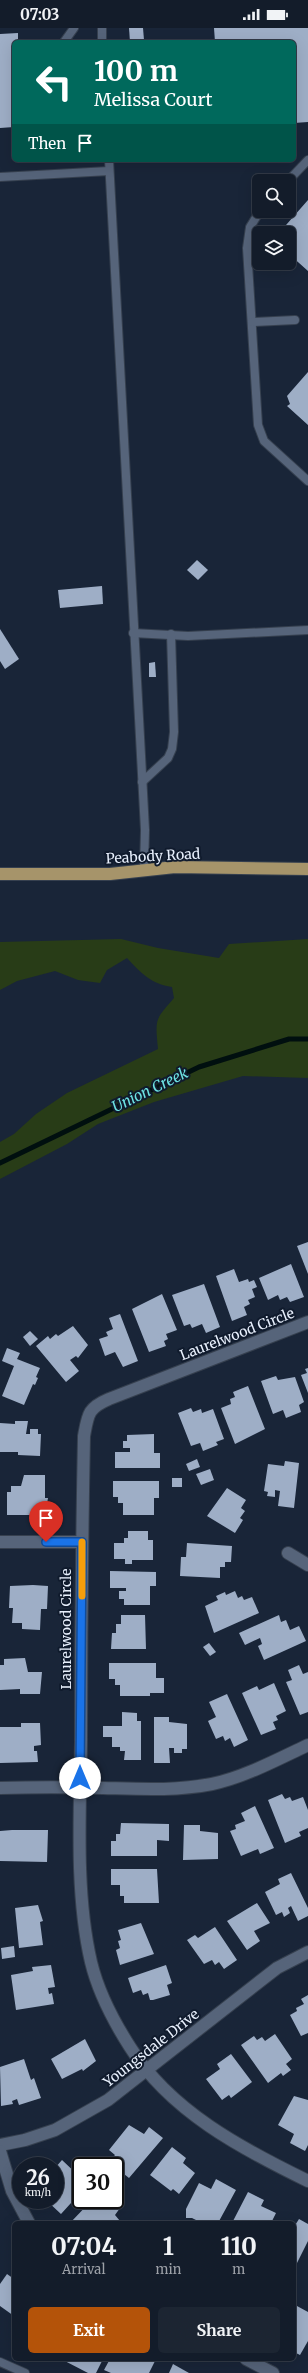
<!DOCTYPE html>
<html lang="en">
<head>
<meta charset="utf-8">
<style>
  :root { --surface:#131c2a; --page:#1c2532; --text:#f1f3f6; --muted:#9da1a8; --line:#323a47; --accent:#b45309 }
  body { margin:0; font-family:Merriweather,serif; background:var(--page); color:var(--text); height:100vh; display:flex; flex-direction:column; font-size:15px; white-space:nowrap }
  * { box-sizing:border-box; margin:0 }
  p { font-size:13px; color:var(--muted) }
  .icon { flex:none; width:22px; height:22px; fill:none; stroke:currentColor; stroke-width:2; stroke-linecap:round; stroke-linejoin:round }
  .map { position:relative; flex:1; overflow:hidden }
  .panel { position:absolute; left:12px; top:2193px; width:284px; height:140px; display:flex; flex-direction:column; background:var(--surface); border-radius:6px; box-shadow:0 4px 16px #0002,0 0 0 1px var(--line) }
  .panel>* { flex:none }
  .banner { position:absolute; left:12px; top:12px; width:284px; height:122px; border-radius:6px; box-shadow:0 4px 16px #0002,0 0 0 1px var(--line); background:#00695c; color:#fff; overflow:hidden }
  .fabs { position:absolute; left:252px; top:146px; display:grid; gap:8px }
  .fabs a { display:grid; place-items:center; width:44px; height:44px; border-radius:6px; background:var(--surface); box-shadow:0 4px 16px #0002,0 0 0 1px var(--line); font-size:20px }
  .speed { position:absolute; left:12px; top:2129px; display:flex; gap:8px; font-size:20px; font-weight:700; text-align:center }
  .speed>* { display:grid; place-content:center; width:52px; height:52px; border-radius:50%; background:var(--surface); box-shadow:0 4px 16px #0002,0 0 0 1px var(--line); line-height:1 }
  .speed small { font-size:10px; font-weight:400 }
  .speed .limit { border:2px solid #111; border-radius:6px; background:#fff; color:#111 }
  .pin { position:absolute; display:grid; place-items:center; width:34px; height:34px; color:#fff; margin:-41px -17px; border-radius:50% 50% 50% 0; rotate:-45deg; box-shadow:0 0 4px #0007 }
  .pin .icon { rotate:45deg }
  .me { position:absolute; width:44px; margin:-22px; rotate:0deg; stroke-linejoin:round; filter:drop-shadow(0 0 3px #0008) }
  .turn { display:flex; align-items:center; gap:14px; height:84px; padding:0 16px; font-size:18px }
  .turn .icon { width:52px; height:52px; stroke-width:2.5 }
  .turn b { display:block; font-size:28px; line-height:34px }
  .then { display:flex; align-items:center; height:38px; padding:0 16px; background:#0003; gap:8px; font-size:15px }
  .eta { display:flex; justify-content:space-evenly; align-items:center; height:68px; text-align:center }
  .eta b { font-size:24px; font-weight:700; line-height:28px }
  .button { display:flex; gap:8px; margin-top:auto; padding:8px 16px }
  .button a { flex:1; height:46px; border-radius:6px; background:var(--accent); color:#fff; font-size:16px; font-weight:700; line-height:46px; text-align:center }
  .button a+a { background:var(--page); color:var(--text) }
  .status { display:flex; justify-content:space-between; align-items:center; height:28px; padding:0 20px; background:var(--surface); direction:ltr }
  .status svg { height:11px; fill:currentColor }
  .map>svg:first-child { display:block }
  .green { fill:#283c17 }
  .lines { fill:none; stroke-linecap:round; stroke-linejoin:round }
  .stream { stroke:#000f0f; stroke-width:5 }
  .building { fill:#9eaec6 }
  .lane-casing { stroke:#36404f; stroke-width:10 }
  .street-casing { stroke:#36404f; stroke-width:14 }
  .primary-casing { stroke:#36404f; stroke-width:14 }
  .lane { stroke:#56647a; stroke-width:8 }
  .street { stroke:#56647a; stroke-width:12 }
  .primary { stroke:#a6946a; stroke-width:12 }
  .route-casing { stroke:#114b97; stroke-width:10 }
  .route { stroke:#1a73e8; stroke-width:7 }
  .slow { stroke:#f59e0b; stroke-width:7 }
  .labels { text-anchor:middle; stroke-width:4; stroke-linejoin:round; paint-order:stroke }
  .street-label { font-size:14px; fill:#e8f0fd; stroke:#101b2d }
  .water-label { font-size:15px; font-style:italic; fill:#6de1e2; stroke:#101b2d }
</style>
</head>
<body>
<div class="status"><b>07:03</b><svg viewBox="0 0 49 12"><path d="M0 12V9h3v3zM5 12V6h3v6zM10 12V3h3v9zM15 12V0h3v12zM26 1h20v11H26zM47 4h2v5h-2z"/></svg></div>
<div class="map">
<svg width="308" height="2345" viewBox="0 0 308 2345">
  <rect width="100%" height="100%" fill="#192538"/>
  <path class="green" d="M121,911L158,920L219,930L229,916L308,911V1050L243,1048L154,1074L98,1096L67,1116L0,1151V1114L14,1106L36,1086L67,1065L158,1021C155,990 155,992 174,970L172,959C151,956 141,945 127,930L107,942L100,955L78,952L55,943L17,953L0,962V914Z"/>
  <g class="lines">
    <path class="stream" d="M0,1135L199,1039L289,1011H308"/>
  </g>
  <g class="building">
    <path d="M129,0H143L144,12L130,14Z"/>
    <path d="M214,0H308V94L294,95V14H215Z"/>
    <path d="M18,5V14H14V99L0,100V6Z"/>
    <path d="M308,172V243L289,226V205H279Z"/>
    <path d="M308,344V397L287,378L290,376L287,368Z"/>
    <path d="M197,532L208,542L198,552L187,542Z"/>
    <path d="M102,558L103,576L60,580L58,562Z"/>
    <path d="M0,601L19,631L5,641L0,633Z"/>
    <path d="M155,634L156,649H149V635Z"/>
    <path d="M308,1214V1246L297,1218Z"/>
    <path d="M291,1236L304,1269L290,1274L287,1269L280,1272L278,1267L268,1272L259,1250Z"/>
    <path d="M234,1241L239,1254L248,1251L249,1254L254,1252L257,1259L252,1261L255,1269L248,1272L250,1276L244,1279L247,1287L232,1293L216,1248Z"/>
    <path d="M204,1256L220,1299L206,1305L202,1296L192,1300L190,1296L184,1298L172,1267Z"/>
    <path d="M162,1266L177,1302L166,1306L168,1311L164,1313L166,1318L149,1324L132,1281Z"/>
    <path d="M120,1286L138,1333L123,1339L115,1324L105,1328L99,1311L108,1308L106,1304L113,1301L109,1290Z"/>
    <path d="M73,1298L88,1317L78,1330L76,1328L70,1332L79,1343L66,1354L36,1318L48,1308L50,1311L56,1306L58,1308Z"/>
    <path d="M30,1303L38,1311L30,1318L23,1309Z"/>
    <path d="M7,1320L20,1325L17,1331L40,1340L36,1349L38,1350L35,1357L33,1356L24,1377L2,1368L14,1338L2,1333Z"/>
    <path d="M308,1340V1365L301,1347L307,1345L305,1341Z"/>
    <path d="M276,1348L278,1352L295,1349L304,1374L299,1377L301,1384L286,1390L283,1382L273,1386L261,1353Z"/>
    <path d="M248,1358L265,1401L235,1416L221,1380L231,1376L230,1371L235,1369L233,1364Z"/>
    <path d="M191,1380L193,1384L201,1381L202,1385L213,1381L224,1411L216,1414L218,1417L203,1423L200,1415L191,1418L178,1385Z"/>
    <path d="M15,1393H28L26,1406H30V1401H38V1406H41L40,1428L18,1427V1424H0V1395L15,1396Z"/>
    <path d="M154,1406V1425H160V1440H115V1424H130V1420H123V1413H127V1407Z"/>
    <path d="M197,1431L200,1439L189,1443L186,1436Z"/>
    <path d="M285,1433L299,1435L294,1480L278,1478L280,1463L275,1462V1469L267,1468L268,1464L264,1463L268,1436L284,1438Z"/>
    <path d="M210,1441L214,1452L201,1457L196,1446Z"/>
    <path d="M24,1447H45V1470H48L45,1487H7V1464H11V1458H21Z"/>
    <rect x="172" y="1450" width="10" height="9"/>
    <path d="M113,1453H159V1470H154V1487H123V1475H118V1469H113Z"/>
    <path d="M227,1460L246,1472L241,1480L245,1483L240,1490L243,1492L235,1505L207,1488Z"/>
    <path d="M128,1503H148V1512H153V1532H132V1536H125V1531H114V1515H124V1510H128Z"/>
    <path d="M187,1515L232,1518L231,1534H225V1539H220V1550L180,1548L181,1529H186Z"/>
    <path d="M110,1543L156,1544V1558H150V1577H124V1571H119V1563H126V1560H110Z"/>
    <path d="M33,1557L48,1558L47,1581H41L40,1602L22,1601V1595H12L13,1580H9L10,1558Z"/>
    <path d="M235,1563L238,1570L242,1568L244,1572L252,1569L259,1585L214,1605L205,1578L218,1572L216,1568L225,1564L226,1567Z"/>
    <path d="M121,1587H145L146,1621H111L112,1605H116V1596H121Z"/>
    <path d="M279,1587L281,1594L286,1592L290,1602L299,1598L306,1613L264,1632L258,1618L262,1616L260,1610L245,1617L239,1605Z"/>
    <path d="M209,1615L216,1624L210,1628L203,1619Z"/>
    <path d="M25,1630L28,1644H42L40,1666H20V1661L0,1662V1637H4V1631Z"/>
    <path d="M109,1635H156V1650H164V1665H150V1668H120V1657H115V1651H109Z"/>
    <path d="M299,1637L303,1646L308,1644V1684L300,1687L286,1654L292,1652L288,1642Z"/>
    <path d="M274,1655L286,1683L276,1688L278,1692L273,1694L276,1701L261,1707L242,1665L257,1658L259,1662Z"/>
    <path d="M227,1666L248,1712L234,1719L230,1710L225,1713L223,1708L216,1711L208,1693L216,1689L209,1674Z"/>
    <path d="M122,1684L137,1685V1693H141V1732H124L125,1723H120V1719H112V1709H103V1698H122Z"/>
    <path d="M154,1689H169V1694L187,1696V1721H182V1725H174V1720H169L170,1735H154Z"/>
    <path d="M21,1695H40L41,1717L34,1718V1723H37L38,1734L0,1735V1699H21Z"/>
    <path d="M282,1766L285,1771L290,1769L292,1773L303,1769L308,1782V1800L299,1804L301,1808L285,1815L268,1772Z"/>
    <path d="M255,1778L274,1820L260,1826L258,1821L241,1828L230,1803L236,1801L235,1797L245,1793L241,1785Z"/>
    <path d="M121,1795L169,1796V1813L157,1812V1828H111V1813H116V1806H120Z"/>
    <path d="M184,1797H200V1803L218,1805V1831L183,1832Z"/>
    <path d="M12,1802H48L47,1834L0,1833V1803Z"/>
    <path d="M111,1841H157L159,1875H124V1868H120V1857H111Z"/>
    <path d="M291,1845L308,1880V1888L298,1893L291,1878L288,1880L290,1885L284,1889L282,1884L276,1887L265,1864L280,1856L278,1851Z"/>
    <path d="M257,1875L270,1895L254,1903L260,1913L247,1922L227,1893Z"/>
    <path d="M38,1877L43,1893L40,1894L43,1917L19,1920L15,1880Z"/>
    <path d="M141,1895L154,1926L120,1937L116,1922L120,1920L118,1913L121,1912L118,1902Z"/>
    <path d="M215,1899L237,1932L224,1941L219,1934L215,1937L212,1932L204,1936L187,1912L195,1907L198,1910Z"/>
    <path d="M14,1918L15,1929L2,1931L1,1920Z"/>
    <path d="M51,1937L55,1959L48,1960L49,1966L52,1965L54,1976L16,1982L11,1947L33,1943L32,1939Z"/>
    <path d="M166,1937L172,1955L167,1957L170,1967L153,1972H150L148,1965L143,1967L141,1962L133,1965L128,1950Z"/>
    <path d="M308,1967V2005L301,2008L290,1987L297,1983L296,1980L304,1976L301,1971Z"/>
    <path d="M275,2006L292,2031L286,2036L291,2042L283,2048L281,2045L268,2055L241,2017L254,2008L257,2012L262,2009L265,2013Z"/>
    <path d="M85,2011L96,2033L83,2043L82,2041L62,2051L51,2031Z"/>
    <path d="M231,2026L252,2054L231,2070L229,2067L222,2072L206,2051L220,2041L217,2036Z"/>
    <path d="M24,2031L31,2052L34,2050L41,2070L19,2077L17,2071L12,2073L13,2076L1,2078L0,2039Z"/>
    <path d="M294,2068L308,2072V2117L305,2123L290,2115L294,2106L278,2097Z"/>
    <path d="M129,2097L144,2106L149,2099L163,2110L129,2150L109,2134L115,2127L109,2122Z"/>
    <path d="M172,2119L186,2130L183,2135L195,2145L179,2166L173,2161L171,2163L150,2147Z"/>
    <path d="M62,2132L81,2150V2164L61,2186L46,2172H55V2140Z"/>
    <path d="M216,2151L236,2162L218,2195H202L192,2190H186V2181L199,2155L211,2161Z"/>
    <path d="M248,2164L264,2172L261,2178L276,2185L271,2195H232Z"/>
    <path d="M92,2172H102L105,2175L108,2172H112L120,2180L115,2187L120,2193L118,2195H70Z"/>
    <path d="M299,2191L308,2196V2213L294,2241V2199Z"/>
    <path d="M7,2246L14,2251V2288L0,2278V2256Z"/>
    <path d="M297,2278L308,2284V2313L300,2327L294,2324V2283Z"/>
    <path d="M61,2331H103L96,2345H88Z"/>
    <path d="M110,2331H156L149,2345H111L104,2342Z"/>
    <path d="M173,2336L189,2345H169Z"/>
  </g>
  <g class="lines">
    <defs>
      <g id="lane">
        <path d="M102,0V14"/>
        <path d="M64,14L74,0"/>
        <path d="M109,132L145,802L144,841"/>
        <path d="M0,149L109,143"/>
        <path d="M288,153L308,132"/>
        <path d="M260,183L250,199L247,220L258,397L264,413L308,453"/>
        <path d="M252,294L295,292"/>
        <path d="M133,605L188,608L308,602"/>
        <path d="M142,754L168,730L172,721L174,704L171,606"/>
        <path d="M0,2334L25,2345"/>
      </g>
      <g id="street">
        <path d="M308,1294L109,1371C88,1380 88,1386 84,1408C82,1510 81,1612 81,1714C80,1785 75,1865 91,1934C98,1963 114,1994 130,2019C170,2083 242,2121 308,2153"/>
        <path d="M0,1514H82"/>
        <path d="M288,1525L308,1537"/>
        <path d="M0,1760C34,1759 69,1759 103,1760C141,1761 175,1763 212,1756C245,1749 278,1731 308,1717"/>
        <path d="M0,2117L25,2112L55,2102L108,2072L277,1940L308,1924"/>
        <path d="M0,2123L12,2163L29,2195"/>
        <path d="M246,2331L273,2345"/>
      </g>
      <path id="primary" d="M0,846H110L175,839L308,841"/>
    </defs>
    <use href="#lane" class="lane-casing"/>
    <use href="#street" class="street-casing"/>
    <use href="#primary" class="primary-casing"/>
    <use href="#lane" class="lane"/>
    <use href="#street" class="street"/>
    <use href="#primary" class="primary"/>
  </g>
  <g class="lines">
    <defs>
      <path id="route" d="M46,1514H82L80,1750"/>
    </defs>
    <use href="#route" class="route-casing"/>
    <use href="#route" class="route"/>
    <path class="slow" d="M82,1568V1514"/>
  </g>
  <g class="labels">
    <g class="street-label">
      <text transform="translate(153 828) rotate(-3)" y="5">Peabody Road</text>
      <text transform="translate(237 1306) rotate(-21)" y="5">Laurelwood Circle</text>
      <text transform="translate(66 1601) rotate(-90)" y="5">Laurelwood Circle</text>
      <text transform="translate(151 2020) rotate(-38)" y="5">Youngsdale Drive</text>
    </g>
    <g class="water-label">
      <text transform="translate(150 1062) rotate(-26)" y="5">Union Creek</text>
    </g>
  </g>
</svg>
<div class="fabs">
<a><svg class="icon" aria-label="search" viewBox="0 0 24 24"><circle cx="10" cy="10" r="6"/><path d="M15 15l6 6"/></svg></a>
<a><svg class="icon" aria-label="layers" viewBox="0 0 24 24"><path d="M12 4l9 5-9 5-9-5zM3 14l9 5 9-5"/></svg></a>
</div>
<div class="speed"><div>26<small>km/h</small></div><div class="limit">30</div></div>
<div class="pin" style="left:46px;top:1514px;background:#d93025"><svg class="icon" aria-label="arrive" viewBox="0 0 24 24"><path d="M6 21V4h12l-3 4 3 4H6"/></svg></div>
<svg class="me" style="left:80px;top:1750px" viewBox="-20 -20 40 40"><circle r="19" fill="#fff"/><path d="M0-13L10 11 0 6-10 11z" fill="#1a73e8"/></svg>
<div class="banner">
<div class="turn"><svg class="icon" aria-label="left" viewBox="0 0 24 24"><path d="M17 20v-9H6M10 6l-5 5 5 5"/></svg><div><b>100 m</b>Melissa Court</div></div>
<div class="then">Then<svg class="icon" aria-label="arrive" viewBox="0 0 24 24"><path d="M6 21V4h12l-3 4 3 4H6"/></svg></div>
</div>
<section class="panel">
<div class="eta">
<div><b>07:04</b><p>Arrival</p></div>
<div><b>1</b><p>min</p></div>
<div><b>110</b><p>m</p></div>
</div>
<div class="button"><a>Exit</a><a>Share</a></div>
</section>
</div>
</body>
</html>
